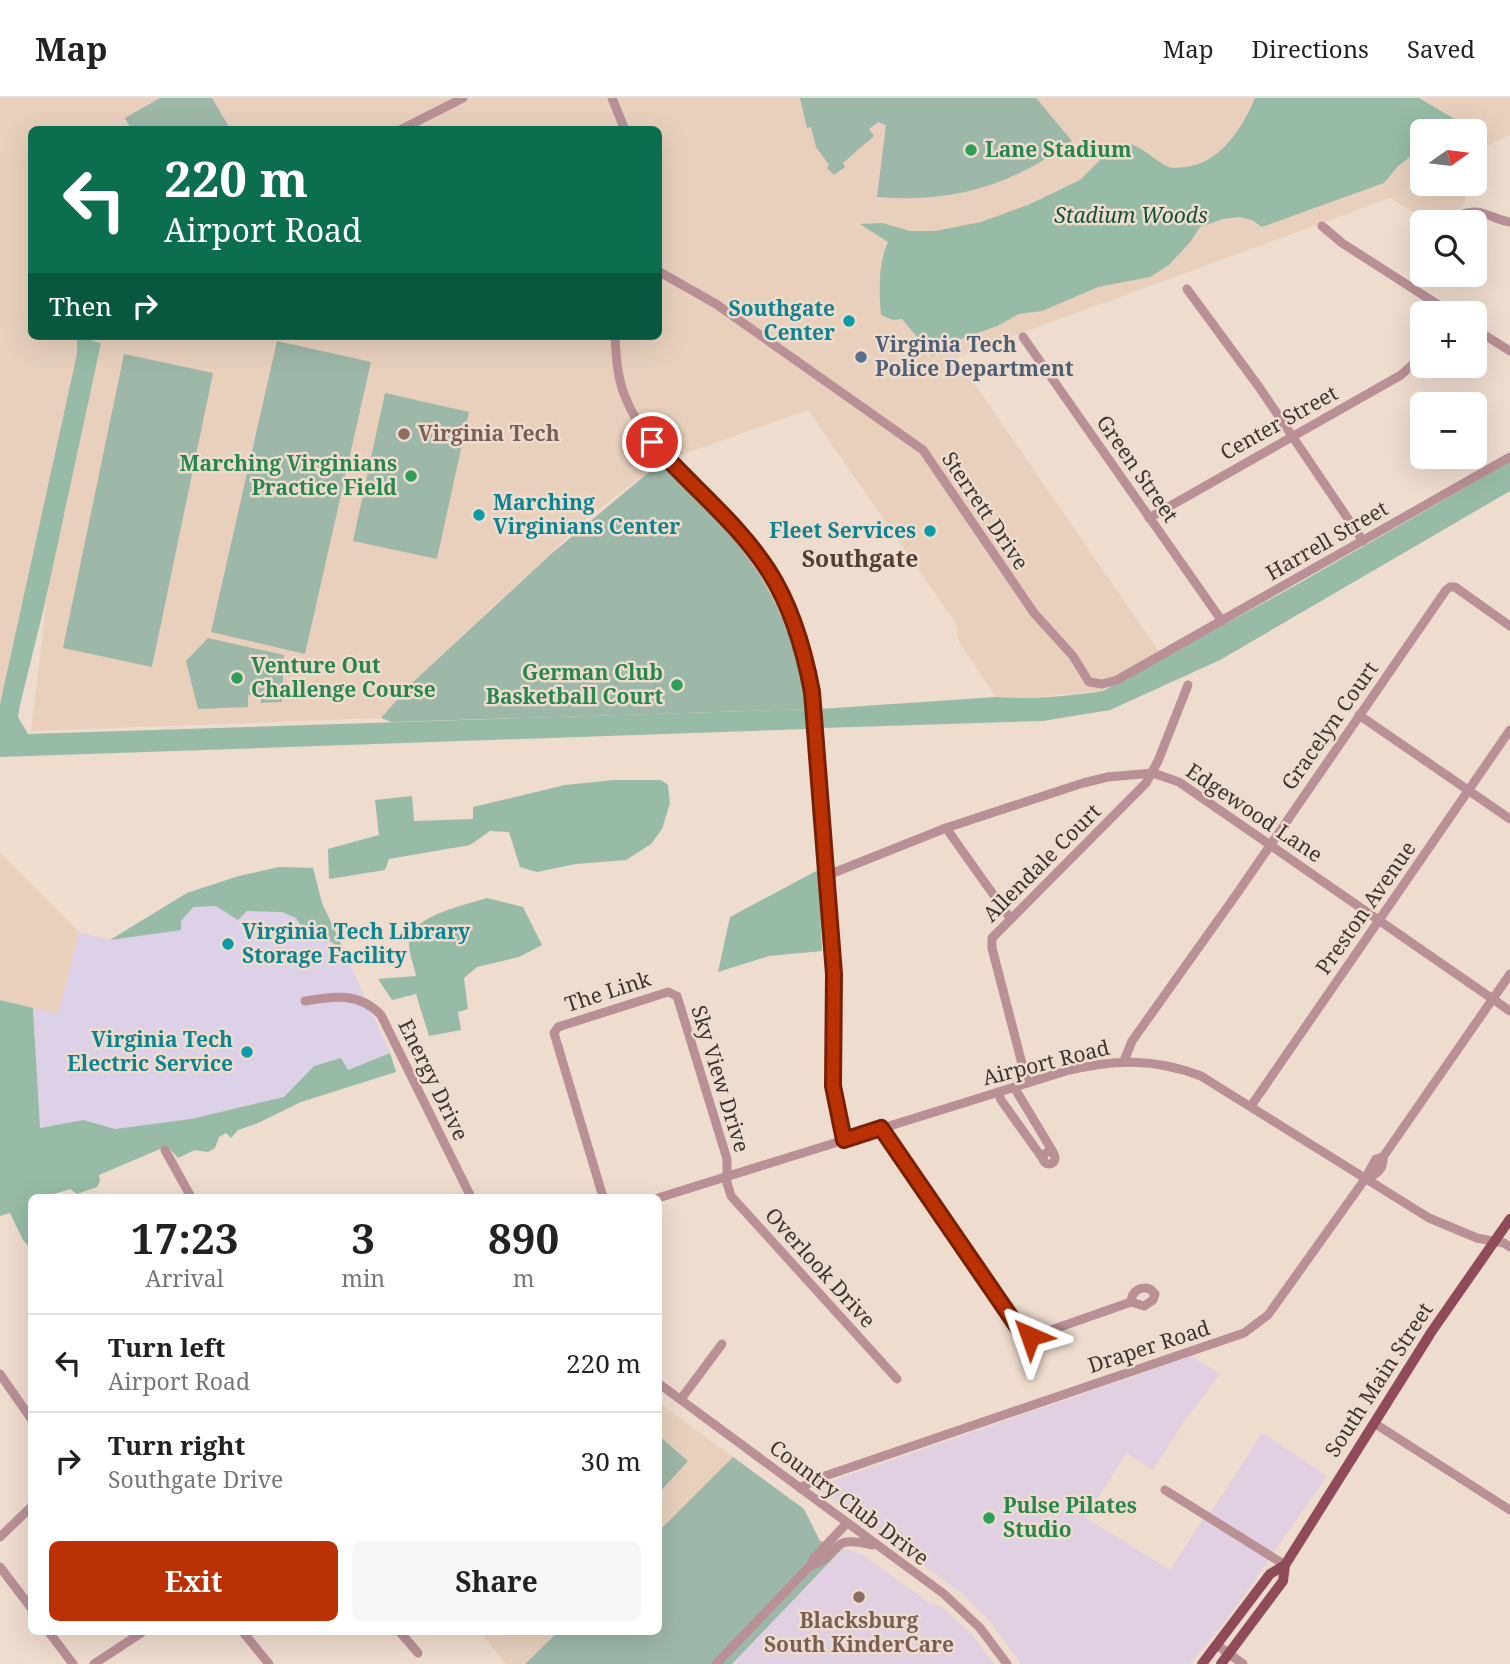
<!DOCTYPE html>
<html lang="en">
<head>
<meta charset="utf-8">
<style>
  :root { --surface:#fff; --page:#f6f6f6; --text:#222; --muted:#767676; --line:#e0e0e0; --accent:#ba3106 }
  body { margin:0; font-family:"Noto Serif",serif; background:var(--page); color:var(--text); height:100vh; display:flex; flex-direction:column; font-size:26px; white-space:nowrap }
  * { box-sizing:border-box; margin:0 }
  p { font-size:23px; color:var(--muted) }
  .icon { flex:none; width:38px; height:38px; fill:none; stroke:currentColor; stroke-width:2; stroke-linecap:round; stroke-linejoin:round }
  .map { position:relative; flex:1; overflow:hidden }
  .details { position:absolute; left:28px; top:1096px; width:634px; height:441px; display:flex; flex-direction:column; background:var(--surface); border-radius:10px; box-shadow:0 7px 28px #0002 }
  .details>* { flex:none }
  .banner { position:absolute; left:28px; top:28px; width:634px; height:214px; border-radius:10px; box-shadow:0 7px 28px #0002; background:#0b6e4f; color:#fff; overflow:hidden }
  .needle { width:46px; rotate:76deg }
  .tools { position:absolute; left:1410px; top:21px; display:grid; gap:14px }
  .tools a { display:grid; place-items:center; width:77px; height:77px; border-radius:10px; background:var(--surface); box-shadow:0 7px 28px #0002; font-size:35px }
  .pin { position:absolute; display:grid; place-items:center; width:60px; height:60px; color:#fff; margin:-30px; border:4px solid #fff; border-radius:50%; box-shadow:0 2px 7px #0007 }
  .me { position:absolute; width:77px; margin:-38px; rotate:317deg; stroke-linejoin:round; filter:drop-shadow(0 0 5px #0008) }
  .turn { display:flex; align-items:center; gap:24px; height:147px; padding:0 21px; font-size:32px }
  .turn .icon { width:91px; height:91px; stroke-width:2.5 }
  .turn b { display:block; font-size:49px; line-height:60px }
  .then { display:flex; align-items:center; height:66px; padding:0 21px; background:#0003; gap:14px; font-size:26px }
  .eta { display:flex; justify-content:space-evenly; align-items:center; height:119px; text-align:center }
  .eta b { font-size:42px; font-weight:700; line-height:49px }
  .primary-button { display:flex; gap:14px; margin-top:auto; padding:14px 21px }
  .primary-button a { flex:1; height:80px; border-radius:10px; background:var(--accent); color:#fff; font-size:28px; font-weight:700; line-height:80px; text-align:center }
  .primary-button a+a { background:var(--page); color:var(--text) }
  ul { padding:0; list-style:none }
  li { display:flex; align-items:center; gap:21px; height:98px; padding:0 21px; border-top:2px solid var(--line) }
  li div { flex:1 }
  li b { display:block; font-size:26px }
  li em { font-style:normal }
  header { display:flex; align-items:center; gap:42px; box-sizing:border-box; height:98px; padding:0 35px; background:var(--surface); border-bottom:2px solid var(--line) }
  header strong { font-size:33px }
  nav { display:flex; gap:38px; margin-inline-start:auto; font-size:24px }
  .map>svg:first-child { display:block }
  .commercial { fill:#e1d0e1 }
  .industrial { fill:#dcd1e6 }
  .built { fill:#e8d0bd; fill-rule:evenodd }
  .green { fill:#9db7a8 }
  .forest { fill:#97bba6 }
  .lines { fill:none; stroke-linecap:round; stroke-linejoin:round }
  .minor { stroke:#b89096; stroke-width:9 }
  .major { stroke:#8f4b59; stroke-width:10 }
  .route-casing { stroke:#792004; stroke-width:18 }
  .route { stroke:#ba3106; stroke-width:12 }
  .leisure-dot { fill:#2e9e5b; stroke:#eedcce; stroke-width:2.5 }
  .culture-dot { fill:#0f9aa8; stroke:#eedcce; stroke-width:2.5 }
  .service-dot { fill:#5c6f8a; stroke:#eedcce; stroke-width:2.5 }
  .education-dot { fill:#8d6e63; stroke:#eedcce; stroke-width:2.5 }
  .labels { text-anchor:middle; stroke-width:5; stroke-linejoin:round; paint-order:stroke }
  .leisure-label { font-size:21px; font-weight:bold; fill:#27864d; stroke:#eedcce; text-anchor:start }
  .park-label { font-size:21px; font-style:italic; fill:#135236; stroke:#eedcce }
  .culture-label { font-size:21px; font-weight:bold; fill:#0d838f; stroke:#eedcce; text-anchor:end }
  .service-label { font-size:21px; font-weight:bold; fill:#4e5e75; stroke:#eedcce; text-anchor:start }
  .street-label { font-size:21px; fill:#3d3630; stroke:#eedcce }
  .education-label { font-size:21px; font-weight:bold; fill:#785e54; stroke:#eedcce; text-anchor:start }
  .neighbourhood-label { font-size:23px; font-weight:bold; fill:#4f4034; stroke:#eedcce }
</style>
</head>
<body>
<header>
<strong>Map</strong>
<nav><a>Map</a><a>Directions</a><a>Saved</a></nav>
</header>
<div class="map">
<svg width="1510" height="1566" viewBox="0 0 1510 1566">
  <rect width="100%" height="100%" fill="#eedcce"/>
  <g class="commercial">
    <path d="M1191,1258L1220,1276L1185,1322L1153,1372L1126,1355L1086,1420L1170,1472L1203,1421L1214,1410L1262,1335L1327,1378L1233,1513L1190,1566H1021L990,1523L963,1496L815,1389Z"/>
    <path d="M843,1450L863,1457L928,1504L941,1508L971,1535L994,1566H732Z"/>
  </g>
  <path class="industrial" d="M279,769L313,770L322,805L390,955L347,972L314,968L284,999L191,1021L115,1031L83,1022L40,1030L33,910L58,915L79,834L110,842L187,795L239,778Z"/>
  <g class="built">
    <path d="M0,0H1510V37L1479,52L1475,67V33H1423V86H1470L1464,105L1443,124H1430L1390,100L956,259L1164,561L1103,593L1014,601L996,599L959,544L955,524L808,312L661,364L591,417L411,586L381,620L31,633L76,264L0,606ZM32,32H658V238H79L78,247L77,238H32Z"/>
    <path d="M0,755L79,834L58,916L0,902Z"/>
    <path d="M658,1304L733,1359L658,1434Z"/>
    <path d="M480,1533H559L525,1566H506Z"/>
  </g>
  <g class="green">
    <path d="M160,0H212L230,31H131L125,20Z"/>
    <path d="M800,0H1036L1072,43C1011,88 953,105 877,99L886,27L878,24L869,31L874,38L843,65L845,69L834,77L827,70L829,67L816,49L811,29L807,30Z"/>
    <path d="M277,243L371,264L305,556L211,534Z"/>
    <path d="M124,256L213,275L152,569L63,550Z"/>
    <path d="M385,295L469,314L437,461L353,443Z"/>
    <path d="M661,364C692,398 729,431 755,470C783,511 799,562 808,611L392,624L381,620L411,586L551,456Z"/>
    <path d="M208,540L284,557L282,604L261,605L260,596L248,597V609L198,611L186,563Z"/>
    <path d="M658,1337L688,1363L658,1396Z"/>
    <path d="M733,1359L804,1411L820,1443L843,1450L732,1566H525L559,1533H658V1434Z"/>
  </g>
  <g class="forest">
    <path d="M1255,0H1419L1458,23L1465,33H1423V49L1398,68L1384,85L1262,129L1252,122L1239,119L1223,121L1200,129L1191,143L1169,167L1150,179L1098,189L1042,213L1019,216L997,228L961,241L933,258L902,221L893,222L881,217C879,193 878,166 888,144L860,126L882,125L910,133H935L981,124L1028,107L1080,82L1117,45C1138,42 1151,61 1169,69C1174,71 1180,69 1185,69C1220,66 1243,29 1255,0Z"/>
    <path d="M77,239L101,245L45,505L20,607L18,619L28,636L808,611V631L0,659V606L77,256Z"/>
    <path d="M1510,364V393L1220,562L1110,612L1043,623L821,630L820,611L996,599C1032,602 1068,598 1103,593L1296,487Z"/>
    <path d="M614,682H661L668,687L670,705L662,731L651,746L626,762L576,766L537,774L520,769L509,734L490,733L470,747L389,761L385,772L329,781L328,751L379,737L375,702L412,698L414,723L473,721V709L565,687Z"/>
    <path d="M279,769L313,770L322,805L350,865L339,862L333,844L308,838L296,820L282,814L247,813L238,822L216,808L193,809L181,823V832L110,842L187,795L239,778Z"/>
    <path d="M818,772L822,853L769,858L718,874L730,819Z"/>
    <path d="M487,800L523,809L542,847L519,859L477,869L464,880L468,911L458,914L461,932L429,938L416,896L392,902L378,881L416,878C414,868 409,856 409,845C409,818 466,807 487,800Z"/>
    <path d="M0,902L33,910L40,1030L83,1022L115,1031L191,1021L284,999L314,968L341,960L348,972L390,955L396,974L301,1004L258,1025L238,1032L231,1040L226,1035L219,1039L215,1050L208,1054L195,1052L178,1060L167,1048L99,1077L100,1083L97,1089L77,1096L70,1091L44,1099H32L31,1151L23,1142L10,1115L0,1118Z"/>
  </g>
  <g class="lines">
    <g class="minor">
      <path d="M612,0L625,32"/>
      <path d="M400,32L463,0"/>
      <path d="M1460,117C1479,108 1492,121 1510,124"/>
      <path d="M1322,128L1342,145L1451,215"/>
      <path d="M658,173L716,206L923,352L1034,515L1073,558L1089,584L1102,586L1117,582L1510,359"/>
      <path d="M1187,191L1259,289L1363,443"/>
      <path d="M1475,231L1510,253"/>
      <path d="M615,238C616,258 617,277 624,296C651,367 724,408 766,469C792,506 804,550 812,594L834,876L833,988L844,1042"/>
      <path d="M1023,239L1222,523"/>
      <path d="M1149,420L1401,277L1423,257"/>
      <path d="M1359,617L1510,721"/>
      <path d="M946,730L1010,820"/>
      <path d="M828,777L946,730L1083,685L1108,679L1153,675L1179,684L1510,913"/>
      <path d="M305,903C334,898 359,894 381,917L471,1099"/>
      <path d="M1124,963L1132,943L1236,797L1446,492L1450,489H1455L1510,528"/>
      <path d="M1027,985L992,850V840L1146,685L1158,663L1188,587"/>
      <path d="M1014,989L1053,1054"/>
      <path d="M998,994L1001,1002L1043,1061"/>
      <path d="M1251,1008L1510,632"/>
      <path d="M881,1030L1023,1235L1037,1237L1131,1204L1144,1208L1153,1202L1155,1196L1150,1191C1140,1188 1132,1193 1131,1204"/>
      <path d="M165,1052L191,1099"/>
      <circle cx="1049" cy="1060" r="6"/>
      <path d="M1365,1081C1376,1077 1384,1072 1383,1059L1510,876"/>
      <path d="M603,1099L554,935L558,929L668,894L677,898L727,1061V1085L731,1098L897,1281"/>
      <path d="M658,1100L1066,973C1114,961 1154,960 1201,978L1429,1120L1477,1140L1504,1145L1510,1149"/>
      <path d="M0,1276L32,1322"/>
      <path d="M658,1285L944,1496L980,1530L1007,1566"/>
      <path d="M681,1301L722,1246"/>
      <path d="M1374,1325L1510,1412"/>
      <path d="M800,1390L819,1380L1244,1235L1268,1217L1365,1081L1376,1061L1383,1059"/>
      <path d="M1165,1392L1285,1467"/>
      <path d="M0,1439L32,1408"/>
      <path d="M810,1468C843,1458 826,1435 872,1447"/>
      <path d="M0,1469L32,1511"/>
      <path d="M48,1533L73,1566"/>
      <path d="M242,1533L269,1566"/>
      <path d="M399,1533L418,1555"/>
      <path d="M1217,1547L1243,1566"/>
      <path d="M94,1566L144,1533"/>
      <path d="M716,1566L810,1468L814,1460L847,1425"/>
    </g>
    <g class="major">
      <path d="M1202,1566L1270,1476L1285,1467"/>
      <path d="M1221,1566L1283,1483L1285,1467L1432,1233L1510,1121"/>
    </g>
  </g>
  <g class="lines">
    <defs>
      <path id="route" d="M652,344C690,387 737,424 768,472C792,509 804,551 812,594L834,876L833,988L844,1042L881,1030L1021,1234L1030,1238"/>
    </defs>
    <use href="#route" class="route-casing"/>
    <use href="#route" class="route"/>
  </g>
  <g class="leisure-dot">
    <circle cx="971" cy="52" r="7"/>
    <circle cx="411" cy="378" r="7"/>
    <circle cx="237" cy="580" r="7"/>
    <circle cx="677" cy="587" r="7"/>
    <circle cx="989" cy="1420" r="7"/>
  </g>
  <g class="culture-dot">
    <circle cx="849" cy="223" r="7"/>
    <circle cx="479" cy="417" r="7"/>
    <circle cx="930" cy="433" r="7"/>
    <circle cx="228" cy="846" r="7"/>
    <circle cx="247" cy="954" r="7"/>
  </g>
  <circle class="service-dot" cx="861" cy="259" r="7"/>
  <g class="education-dot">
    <circle cx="404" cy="336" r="7"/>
    <circle cx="859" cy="1499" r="7"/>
  </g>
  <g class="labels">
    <g class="leisure-label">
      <text x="985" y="59">Lane Stadium</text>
      <text x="397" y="373" text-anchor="end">Marching Virginians<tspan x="397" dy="24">Practice Field</tspan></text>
      <text x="251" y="575">Venture Out<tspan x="251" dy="24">Challenge Course</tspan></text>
      <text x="663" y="582" text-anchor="end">German Club<tspan x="663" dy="24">Basketball Court</tspan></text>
      <text x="1003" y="1415">Pulse Pilates<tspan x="1003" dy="24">Studio</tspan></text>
    </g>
    <g class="park-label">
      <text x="1131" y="125">Stadium Woods</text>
    </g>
    <g class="culture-label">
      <text x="835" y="218">Southgate<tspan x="835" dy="24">Center</tspan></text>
      <text x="493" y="412" text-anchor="start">Marching<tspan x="493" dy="24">Virginians Center</tspan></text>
      <text x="916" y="440">Fleet Services</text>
      <text x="242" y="841" text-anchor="start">Virginia Tech Library<tspan x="242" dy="24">Storage Facility</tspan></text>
      <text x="233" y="949">Virginia Tech<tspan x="233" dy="24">Electric Service</tspan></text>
    </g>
    <g class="service-label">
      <text x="875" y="254">Virginia Tech<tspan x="875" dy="24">Police Department</tspan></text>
    </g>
    <g class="street-label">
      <text transform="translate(1279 325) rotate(-29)" y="7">Center Street</text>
      <text transform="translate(1137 371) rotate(55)" y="7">Green Street</text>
      <text transform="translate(985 413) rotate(56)" y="7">Sterrett Drive</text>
      <text transform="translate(1327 443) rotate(-30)" y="7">Harrell Street</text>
      <text transform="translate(1330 628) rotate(-55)" y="7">Gracelyn Court</text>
      <text transform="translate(1254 715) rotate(34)" y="7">Edgewood Lane</text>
      <text transform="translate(1042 765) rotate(-45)" y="7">Allendale Court</text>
      <text transform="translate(1366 810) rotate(-55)" y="7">Preston Avenue</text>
      <text transform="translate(608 894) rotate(-18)" y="7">The Link</text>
      <text transform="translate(1046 965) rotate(-14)" y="7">Airport Road</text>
      <text transform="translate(720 981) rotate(73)" y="7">Sky View Drive</text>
      <text transform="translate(433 982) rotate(64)" y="7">Energy Drive</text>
      <text transform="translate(820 1170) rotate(48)" y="7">Overlook Drive</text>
      <text transform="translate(1149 1249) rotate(-18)" y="7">Draper Road</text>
      <text transform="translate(1379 1282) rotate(-57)" y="7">South Main Street</text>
      <text transform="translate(849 1405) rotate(37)" y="7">Country Club Drive</text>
    </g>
    <g class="education-label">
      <text x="418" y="343">Virginia Tech</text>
      <text x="859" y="1530" text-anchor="middle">Blacksburg<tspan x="859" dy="24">South KinderCare</tspan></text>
    </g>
    <g class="neighbourhood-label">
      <text x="860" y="469">Southgate</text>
    </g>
  </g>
</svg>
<div class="tools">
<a><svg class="needle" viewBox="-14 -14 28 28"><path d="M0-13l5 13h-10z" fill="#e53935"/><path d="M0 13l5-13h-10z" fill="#767676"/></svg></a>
<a><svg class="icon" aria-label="search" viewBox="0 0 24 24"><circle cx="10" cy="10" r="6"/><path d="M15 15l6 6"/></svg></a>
<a>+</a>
<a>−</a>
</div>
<div class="pin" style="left:652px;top:344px;background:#d93025"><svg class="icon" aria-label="arrive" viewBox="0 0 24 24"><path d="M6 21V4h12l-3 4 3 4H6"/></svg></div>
<svg class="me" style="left:1030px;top:1238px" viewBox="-20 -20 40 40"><path d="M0-17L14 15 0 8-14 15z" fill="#ba3106" stroke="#fff" stroke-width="4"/></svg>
<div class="banner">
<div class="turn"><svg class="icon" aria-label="left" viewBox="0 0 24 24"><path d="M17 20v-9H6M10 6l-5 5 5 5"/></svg><div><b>220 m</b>Airport Road</div></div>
<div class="then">Then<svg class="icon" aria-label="right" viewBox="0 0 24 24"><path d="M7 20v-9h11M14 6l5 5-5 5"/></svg></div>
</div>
<section class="details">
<div class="eta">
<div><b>17:23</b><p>Arrival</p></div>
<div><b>3</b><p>min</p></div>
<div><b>890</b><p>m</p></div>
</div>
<ul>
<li><svg class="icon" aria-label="left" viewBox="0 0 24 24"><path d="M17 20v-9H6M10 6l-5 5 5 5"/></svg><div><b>Turn left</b><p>Airport Road</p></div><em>220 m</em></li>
<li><svg class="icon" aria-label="right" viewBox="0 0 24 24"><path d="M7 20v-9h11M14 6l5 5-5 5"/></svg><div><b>Turn right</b><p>Southgate Drive</p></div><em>30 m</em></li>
</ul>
<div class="primary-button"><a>Exit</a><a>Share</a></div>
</section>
</div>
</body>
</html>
